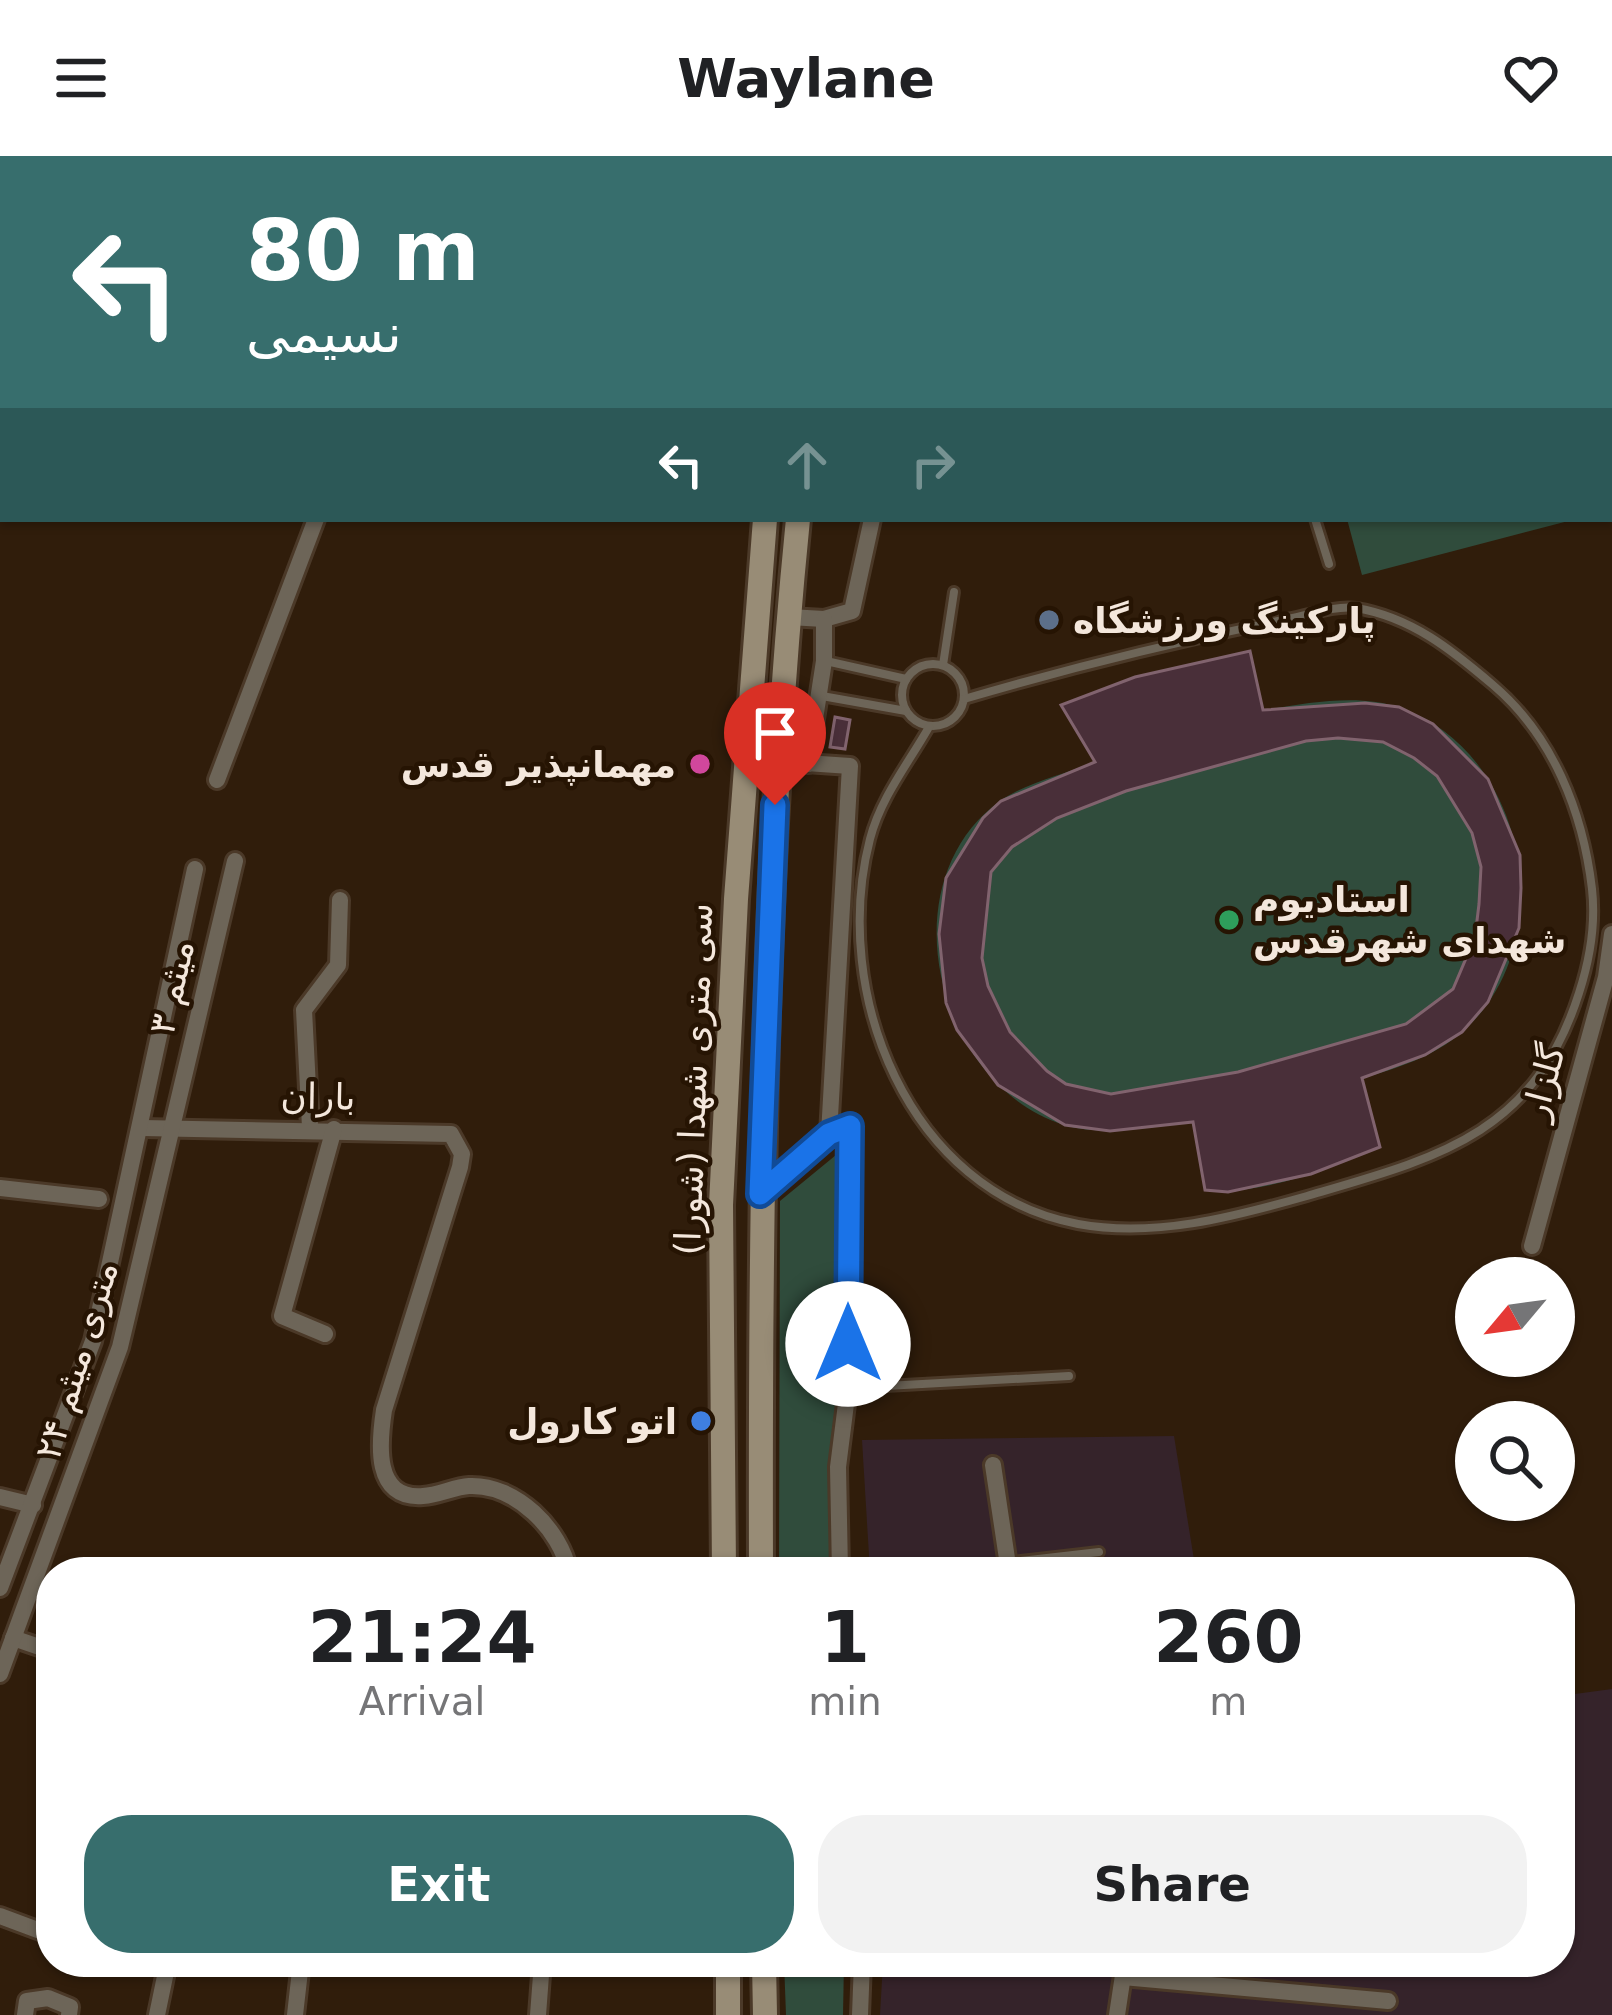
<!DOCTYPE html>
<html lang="en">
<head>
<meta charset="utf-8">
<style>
  :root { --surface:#fff; --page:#f2f2f2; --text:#202124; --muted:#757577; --accent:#376e6d }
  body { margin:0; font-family:"DejaVu Sans",Cairo,sans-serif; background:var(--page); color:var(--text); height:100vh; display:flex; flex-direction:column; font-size:45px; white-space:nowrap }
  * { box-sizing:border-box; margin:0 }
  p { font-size:39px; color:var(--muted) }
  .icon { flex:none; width:66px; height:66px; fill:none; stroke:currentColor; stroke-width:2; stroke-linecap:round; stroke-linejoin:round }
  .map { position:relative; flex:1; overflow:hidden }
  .details { position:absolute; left:36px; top:1401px; width:1539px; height:420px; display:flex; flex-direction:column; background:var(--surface); border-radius:48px; box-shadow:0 3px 9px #0004 }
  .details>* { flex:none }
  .hud { position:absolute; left:0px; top:0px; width:1614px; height:366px; box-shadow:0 3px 9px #0004; background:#376e6d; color:#fff; overflow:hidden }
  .needle { width:78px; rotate:241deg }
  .buttons { position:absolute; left:1455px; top:1101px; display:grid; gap:24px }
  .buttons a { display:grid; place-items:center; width:120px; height:120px; border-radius:50%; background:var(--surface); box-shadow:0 3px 9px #0004; font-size:60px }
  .pin { position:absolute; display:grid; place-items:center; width:102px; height:102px; color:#fff; margin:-123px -51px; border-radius:50% 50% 50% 0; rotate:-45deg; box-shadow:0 0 12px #0007 }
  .pin .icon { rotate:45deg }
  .me { position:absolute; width:132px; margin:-66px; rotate:0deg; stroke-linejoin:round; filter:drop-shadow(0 0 9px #0008) }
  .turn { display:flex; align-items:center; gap:42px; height:252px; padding:0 48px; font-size:54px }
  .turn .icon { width:156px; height:156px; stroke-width:2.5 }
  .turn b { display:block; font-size:84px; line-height:102px }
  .lanes { display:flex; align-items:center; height:114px; padding:0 48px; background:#0003; justify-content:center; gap:60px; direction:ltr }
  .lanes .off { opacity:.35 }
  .eta { display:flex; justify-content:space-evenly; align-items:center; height:204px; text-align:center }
  .eta b { font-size:72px; font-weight:700; line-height:84px }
  .primary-button { display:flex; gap:24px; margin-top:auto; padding:24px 48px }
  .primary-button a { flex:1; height:138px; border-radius:48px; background:var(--accent); color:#fff; font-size:48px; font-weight:700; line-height:138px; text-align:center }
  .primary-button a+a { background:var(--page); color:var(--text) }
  header { display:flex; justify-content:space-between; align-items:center; height:156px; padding:0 48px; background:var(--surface); font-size:54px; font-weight:700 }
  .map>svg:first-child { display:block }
  .industrial { fill:#35232a }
  .green { fill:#304c3c }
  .building { fill:#492f39; stroke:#81636e; stroke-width:3; fill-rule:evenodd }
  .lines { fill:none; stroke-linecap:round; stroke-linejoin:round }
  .lane-casing { stroke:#4b3928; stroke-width:14 }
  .street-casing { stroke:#4b3928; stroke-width:22 }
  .secondary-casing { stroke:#4b3928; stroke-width:30 }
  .path { stroke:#806f60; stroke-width:3; stroke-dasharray:12 6; stroke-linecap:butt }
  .lane { stroke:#6d6558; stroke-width:8 }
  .street { stroke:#6d6558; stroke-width:16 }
  .secondary { stroke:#988c76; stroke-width:24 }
  .route-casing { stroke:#114b97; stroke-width:30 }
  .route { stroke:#1a73e8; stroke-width:21 }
  .service-dot { fill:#5c6f8a; stroke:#261403; stroke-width:4.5 }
  .hotel-dot { fill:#d1479c; stroke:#261403; stroke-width:4.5 }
  .leisure-dot { fill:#2e9e5b; stroke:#261403; stroke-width:4.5 }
  .shop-dot { fill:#3f7fe0; stroke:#261403; stroke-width:4.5 }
  .labels { text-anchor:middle; stroke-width:9; stroke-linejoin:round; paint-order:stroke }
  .poi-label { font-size:36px; font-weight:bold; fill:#f4e7dc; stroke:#261403; text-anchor:start }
  .street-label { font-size:36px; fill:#f4e7dc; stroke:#261403 }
</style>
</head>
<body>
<header><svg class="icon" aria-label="menu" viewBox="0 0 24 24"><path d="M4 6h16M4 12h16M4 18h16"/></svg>Waylane<svg class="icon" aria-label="heart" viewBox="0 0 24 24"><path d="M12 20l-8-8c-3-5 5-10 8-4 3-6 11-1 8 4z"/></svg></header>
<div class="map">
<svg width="1612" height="1859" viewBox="0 0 1612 1859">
  <rect width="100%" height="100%" fill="#301d0b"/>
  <g class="industrial">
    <path d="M1174,1280L1196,1416H870L862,1284Z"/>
    <path d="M1612,1533V1859H880L883,1806H1560V1540Z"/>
  </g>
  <g class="green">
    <path d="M1347,363H1576L1362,419Z"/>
    <path d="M1250,495L1264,554C1307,547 1359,537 1401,552C1528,597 1563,788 1462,876C1435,900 1396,913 1362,922L1380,991C1326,1014 1264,1039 1205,1034L1192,966C1151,971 1105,981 1064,969C937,929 886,727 1000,645C1027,626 1064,619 1094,606L1061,549L1135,521Z"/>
    <path d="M836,999L842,1210L828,1343L833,1416H779L780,1045Z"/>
    <path d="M784,1806H844L843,1859H786Z"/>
  </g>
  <g class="building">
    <path d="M1250,495L1263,554L1365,547L1399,551L1433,568L1488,623L1520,699L1521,732L1519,772L1488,846L1462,876L1425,899L1362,922L1380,991L1311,1018L1228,1036L1205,1034L1193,966L1110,975L1065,969L998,929L957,874L946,847L939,778L946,722L983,662L1001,645L1095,606L1061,549L1135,521ZM1338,582L1383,586L1414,602L1437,620L1472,677L1481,711L1479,748L1475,781L1453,833L1406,868L1238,916L1111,938L1066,928L1047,915L1010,876L988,830L982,802L991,716L1012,691L1057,662L1126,635L1306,585Z"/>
    <path d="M835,561L850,564L845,593L830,591Z"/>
  </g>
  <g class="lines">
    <defs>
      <g id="lane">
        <path d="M1315,363L1329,408"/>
        <path d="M826,505L906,523"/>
        <circle cx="933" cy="539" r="31"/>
        <path d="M943,509L954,436"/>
        <path d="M822,540L906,555"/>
        <path d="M929,571C908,608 881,641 870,683C830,837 908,1036 1078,1068C1155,1082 1233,1061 1307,1040C1437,1002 1534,979 1579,837C1590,803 1596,769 1592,733C1583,656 1553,580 1493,529C1452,494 1411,461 1356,452C1335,449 1305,460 1283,464C1176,486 1069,512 964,543"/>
        <path d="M849,1232L1069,1220"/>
        <path d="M1011,1406L1099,1396"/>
      </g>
      <g id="street">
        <path d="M270,3L271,0"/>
        <path d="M789,461L824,463L852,455L872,363"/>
        <path d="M777,605L850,610L829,978"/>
        <path d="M808,608L824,505V463"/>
        <path d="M217,624L316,363"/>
        <path d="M310,971L304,854L338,809L340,744"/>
        <path d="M143,972L451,978L462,998L460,1011L384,1254C379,1287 373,1344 423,1340C439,1339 454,1331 469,1330C516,1328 561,1374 569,1416"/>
        <path d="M0,1032L99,1043"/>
        <path d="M760,1038L829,978L849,970L848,1232L838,1311L840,1416"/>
        <path d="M1532,1090L1606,821L1612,778"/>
        <path d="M325,1178L282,1160L334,973"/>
        <path d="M993,1309L1009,1416"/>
        <path d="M0,1341L33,1349"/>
        <path d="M0,1432L93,1185L195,713"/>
        <path d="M13,1482L51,1495"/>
        <path d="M0,1518L120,1191L235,705"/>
        <path d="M0,1760L51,1779"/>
        <path d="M1123,1821L1388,1845"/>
        <path d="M25,1859L27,1845L48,1842L70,1851L69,1859"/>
        <path d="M157,1859L168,1806"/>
        <path d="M295,1859L301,1806"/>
        <path d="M538,1859L542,1806"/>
        <path d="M860,1859L862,1806"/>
        <path d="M1117,1859L1125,1806"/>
      </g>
      <g id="secondary">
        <path d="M818,3V0"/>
        <path d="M853,3V0"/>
        <path d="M1611,60L1612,59"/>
        <path d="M1611,91H1612"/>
        <path d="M724,1416L721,1049L736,743L765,363"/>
        <path d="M761,1416C760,1064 763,713 798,363"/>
        <path d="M764,1806L765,1859"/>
        <path d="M728,1859V1806"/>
      </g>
    </defs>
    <use href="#lane" class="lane-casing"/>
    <use href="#street" class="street-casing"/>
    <use href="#secondary" class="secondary-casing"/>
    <g class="path">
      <path d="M1475,3V0"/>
      <path d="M1585,3L1586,0"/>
    </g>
    <use href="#lane" class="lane"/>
    <use href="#street" class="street"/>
    <use href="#secondary" class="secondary"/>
  </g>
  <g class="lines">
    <defs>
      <path id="route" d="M775,649L760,1038L829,978L850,970L848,1188"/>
    </defs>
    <use href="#route" class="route-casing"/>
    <use href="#route" class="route"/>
  </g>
  <circle class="service-dot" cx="1049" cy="464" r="12"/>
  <circle class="hotel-dot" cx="700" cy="608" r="12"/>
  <circle class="leisure-dot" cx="1229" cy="764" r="12"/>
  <circle class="shop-dot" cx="701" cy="1265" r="12"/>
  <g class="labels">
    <g class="poi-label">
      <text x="1073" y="477">پارکینگ ورزشگاه</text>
      <text x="676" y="621" text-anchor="end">مهمانپذیر قدس</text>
      <text x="1253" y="756">استادیوم<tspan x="1253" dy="41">شهدای شهرقدس</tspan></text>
      <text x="677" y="1278" text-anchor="end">اتو کارول</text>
    </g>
    <g class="street-label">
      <text transform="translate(171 831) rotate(-77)" y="13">میثم ۳</text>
      <text transform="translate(693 923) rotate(-88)" y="13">سی متری شهدا (شورا)</text>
      <text transform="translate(1543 926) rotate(-75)" y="13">گلزار</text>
      <text transform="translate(318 940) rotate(1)" y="13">باران</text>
      <text transform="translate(76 1204) rotate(-73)" y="13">۲۴ متری میثم</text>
    </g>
  </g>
</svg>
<div class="buttons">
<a><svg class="needle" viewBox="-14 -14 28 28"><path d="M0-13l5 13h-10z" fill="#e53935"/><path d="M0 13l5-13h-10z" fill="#757577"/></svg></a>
<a><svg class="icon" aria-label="search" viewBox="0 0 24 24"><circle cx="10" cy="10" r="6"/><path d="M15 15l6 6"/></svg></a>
</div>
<div class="pin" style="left:775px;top:649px;background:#d93025"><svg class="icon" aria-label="arrive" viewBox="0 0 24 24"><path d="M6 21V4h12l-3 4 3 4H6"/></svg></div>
<svg class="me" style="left:848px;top:1188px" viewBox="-20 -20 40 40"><circle r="19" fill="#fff"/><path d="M0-13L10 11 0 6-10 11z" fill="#1a73e8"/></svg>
<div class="hud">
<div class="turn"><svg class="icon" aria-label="left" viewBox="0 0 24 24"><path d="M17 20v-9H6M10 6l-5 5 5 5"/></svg><div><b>80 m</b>نسیمی</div></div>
<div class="lanes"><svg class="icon" aria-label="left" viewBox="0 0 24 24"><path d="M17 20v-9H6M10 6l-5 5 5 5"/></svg><svg class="icon off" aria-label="ahead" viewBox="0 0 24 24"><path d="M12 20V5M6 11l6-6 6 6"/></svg><svg class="icon off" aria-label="right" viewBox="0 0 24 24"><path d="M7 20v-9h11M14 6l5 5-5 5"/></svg></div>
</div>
<section class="details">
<div class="eta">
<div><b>21:24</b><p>Arrival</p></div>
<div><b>1</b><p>min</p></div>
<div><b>260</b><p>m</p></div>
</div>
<div class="primary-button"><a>Exit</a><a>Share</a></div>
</section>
</div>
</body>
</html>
